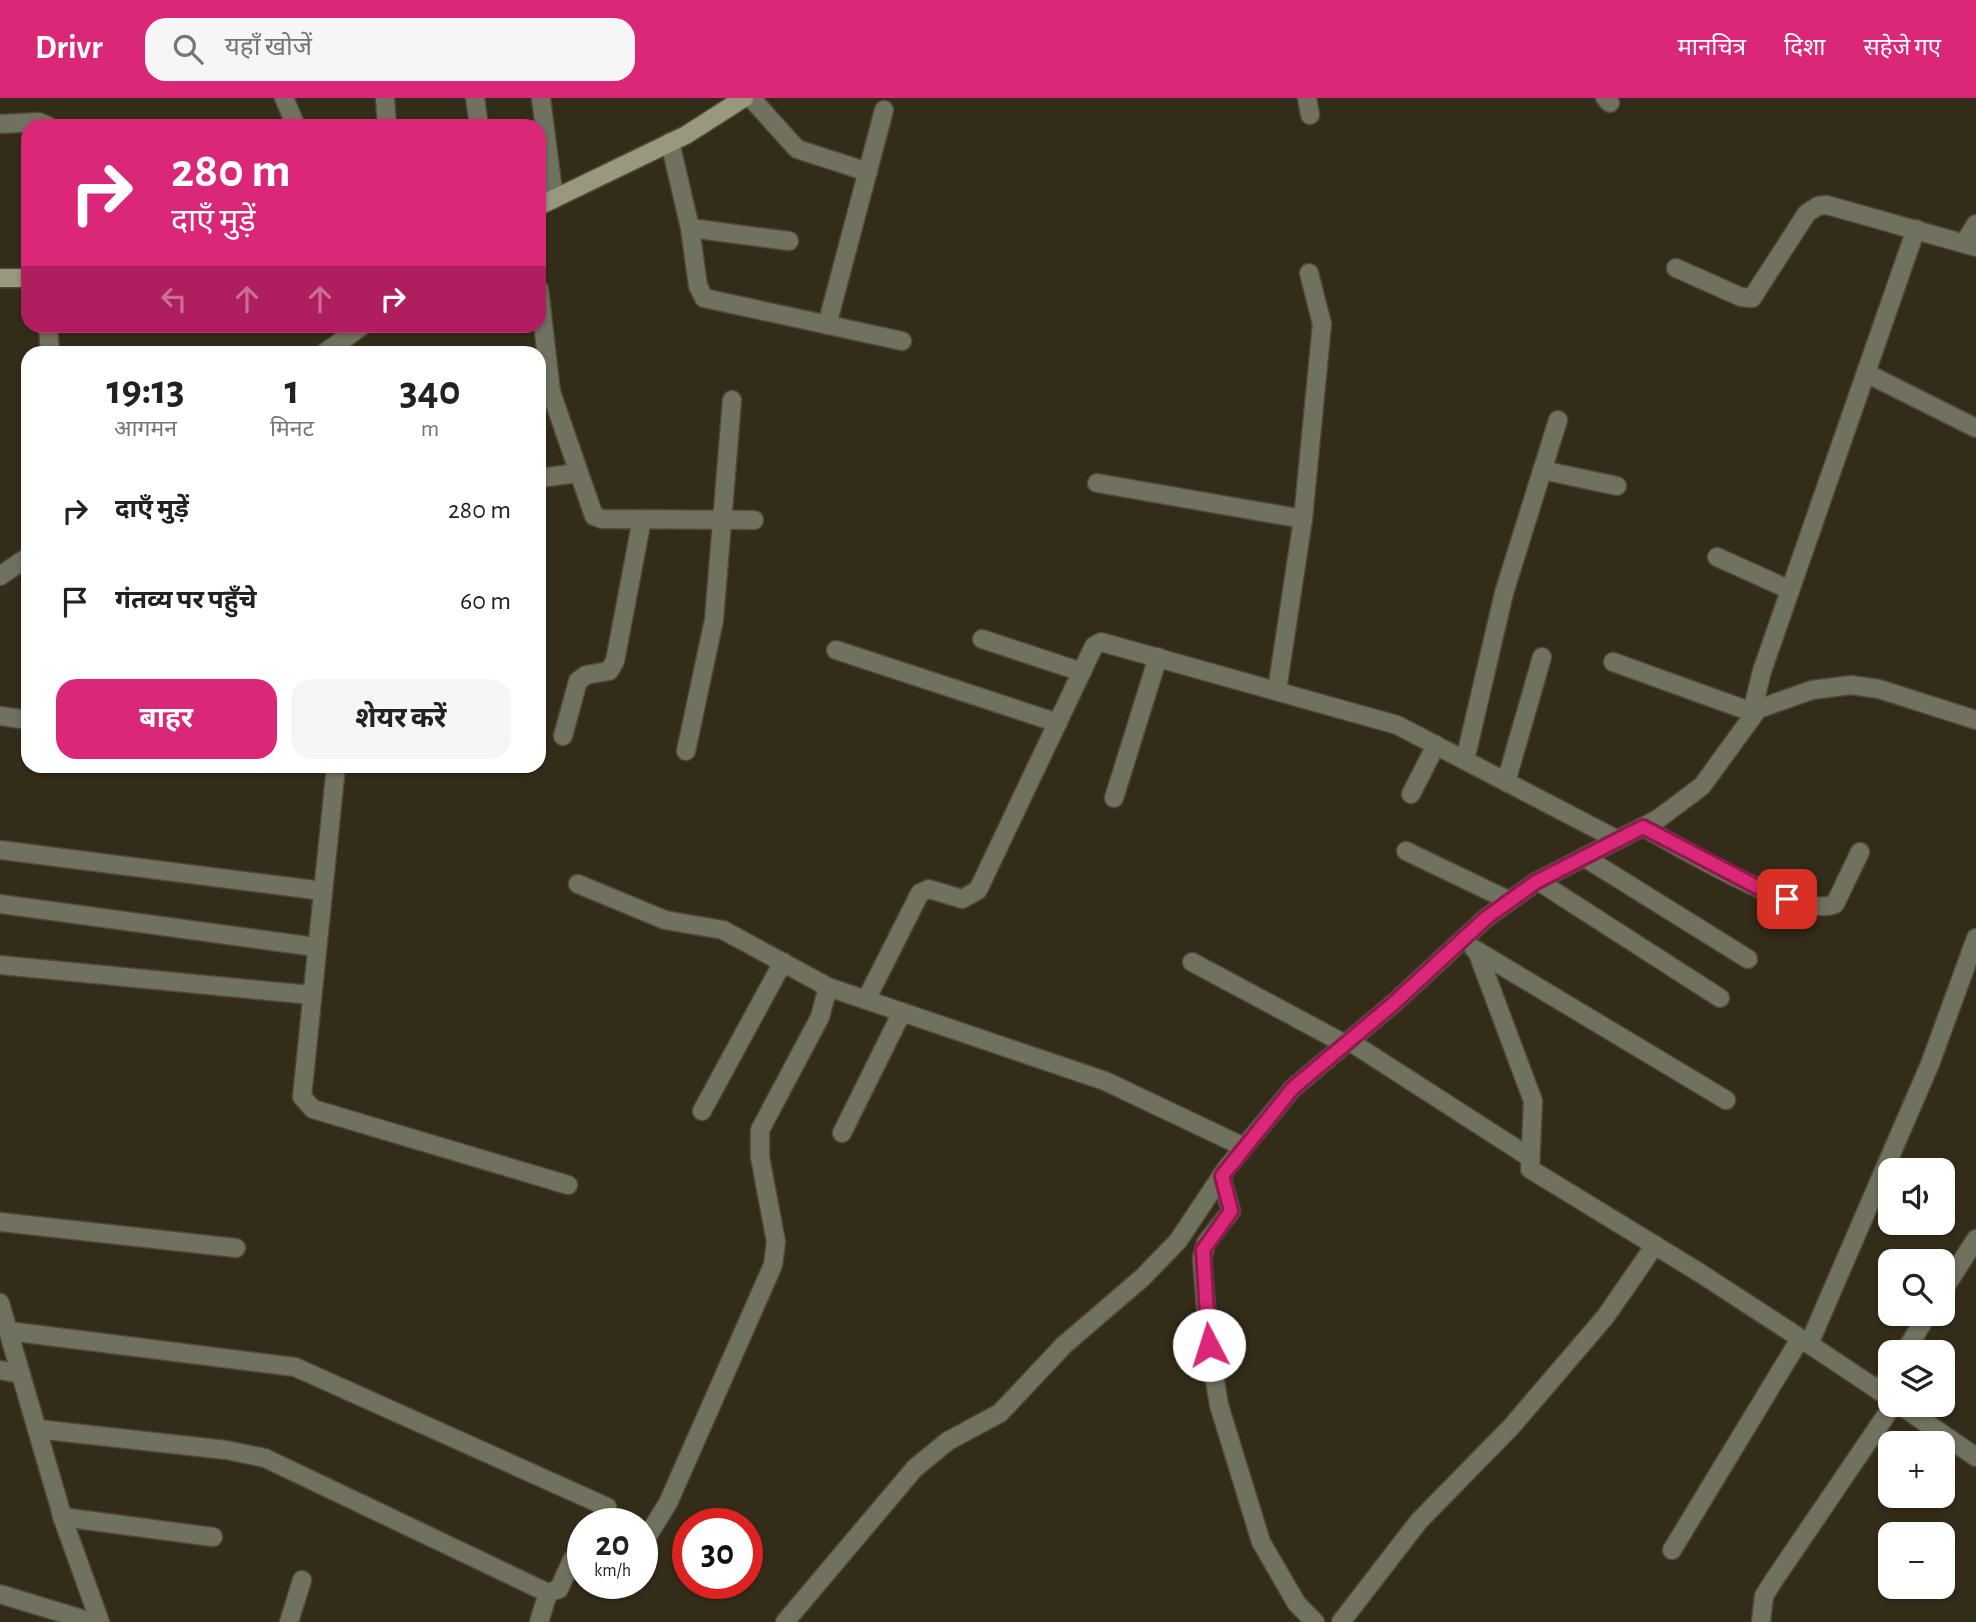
<!DOCTYPE html>
<html lang="hi">
<head>
<meta charset="utf-8">
<style>
  :root { --surface:#fff; --page:#f6f6f6; --text:#222; --muted:#767676; --accent:#db2777 }
  body { margin:0; font-family:"Alegreya Sans","Noto Sans Devanagari",sans-serif; background:var(--page); color:var(--text); height:100vh; display:flex; flex-direction:column; font-size:26px; white-space:nowrap }
  * { box-sizing:border-box; margin:0 }
  p { font-size:23px; color:var(--muted) }
  .icon { flex:none; width:38px; height:38px; fill:none; stroke:currentColor; stroke-width:2; stroke-linecap:round; stroke-linejoin:round }
  .map { position:relative; flex:1; overflow:hidden }
  .drawer { position:absolute; left:21px; top:248px; width:525px; height:427px; display:flex; flex-direction:column; background:var(--surface); border-radius:21px; box-shadow:0 2px 5px #0004 }
  .drawer>* { flex:none }
  .hud { position:absolute; left:21px; top:21px; width:525px; height:214px; border-radius:21px; box-shadow:0 2px 5px #0004; background:#db2777; color:#fff; overflow:hidden }
  .fabs { position:absolute; left:1878px; top:1060px; display:grid; gap:14px }
  .fabs a { display:grid; place-items:center; width:77px; height:77px; border-radius:14px; background:var(--surface); box-shadow:0 2px 5px #0004; font-size:35px }
  .speed { position:absolute; left:567px; top:1410px; display:flex; gap:14px; font-size:35px; font-weight:700; text-align:center }
  .speed>* { display:grid; place-content:center; width:91px; height:91px; border-radius:50%; background:var(--surface); box-shadow:0 2px 5px #0004; line-height:1 }
  .speed small { font-size:18px; font-weight:400 }
  .speed .limit { border:10px solid #d22; background:#fff; color:#111 }
  .pin { position:absolute; display:grid; place-items:center; width:60px; height:60px; color:#fff; margin:-30px; border-radius:14px; box-shadow:0 4px 10px #0006 }
  .me { position:absolute; width:77px; margin:-38px; rotate:355deg; stroke-linejoin:round; filter:drop-shadow(0 0 5px #0008) }
  .turn { display:flex; align-items:center; gap:24px; height:147px; padding:0 35px; font-size:32px }
  .turn .icon { width:91px; height:91px; stroke-width:2.5 }
  .turn b { display:block; font-size:49px; line-height:60px }
  .lanes { display:flex; align-items:center; height:66px; padding:0 35px; background:#0003; justify-content:center; gap:35px; direction:ltr }
  .lanes .off { opacity:.35 }
  .eta { display:flex; justify-content:space-evenly; align-items:center; height:119px; text-align:center }
  .eta b { font-size:42px; font-weight:700; line-height:49px }
  .cta { display:flex; gap:14px; margin-top:auto; padding:14px 35px }
  .cta a { flex:1; height:80px; border-radius:21px; background:var(--accent); color:#fff; font-size:28px; font-weight:700; line-height:80px; text-align:center }
  .cta a+a { background:var(--page); color:var(--text) }
  ul { padding:0; list-style:none }
  li { display:flex; align-items:center; gap:21px; height:91px; padding:0 35px }
  li div { flex:1 }
  li b { display:block; font-size:26px }
  li em { font-style:normal }
  header { display:flex; align-items:center; gap:42px; box-sizing:border-box; height:98px; padding:0 35px; background:var(--accent); color:#fff }
  header strong { font-size:33px }
  nav { display:flex; gap:38px; margin-inline-start:auto; font-size:24px }
  .search { width:490px; height:63px; background:var(--page); display:flex; align-items:center; gap:18px; box-sizing:border-box; padding:0 24px; border-radius:21px; color:var(--muted); font-size:26px }
  .map>svg:first-child { display:block }
  .lines { fill:none; stroke-linecap:round; stroke-linejoin:round }
  .street-casing { stroke:#4f4836; stroke-width:21 }
  .secondary-casing { stroke:#4f4836; stroke-width:21 }
  .street { stroke:#717160; stroke-width:18 }
  .secondary { stroke:#97987c; stroke-width:18 }
  .route-casing { stroke:#8e194d; stroke-width:18 }
  .route { stroke:#db2777; stroke-width:12 }
</style>
</head>
<body>
<header>
<strong>Drivr</strong>
<div class="search"><svg class="icon" aria-label="search" viewBox="0 0 24 24"><circle cx="10" cy="10" r="6"/><path d="M15 15l6 6"/></svg>यहाँ खोजें</div>
<nav><a>मानचित्र</a><a>दिशा</a><a>सहेजे गए</a></nav>
</header>
<div class="map">
<svg width="1976" height="1524" viewBox="0 0 1976 1524">
  <rect width="100%" height="100%" fill="#332c19"/>
  <g class="lines">
    <defs>
      <g id="street">
        <path d="M284,0L296,28"/>
        <path d="M385,0L387,28"/>
        <path d="M475,0L479,28"/>
        <path d="M541,0L554,101"/>
        <path d="M751,0L797,51L868,74"/>
        <path d="M1307,0L1310,17"/>
        <path d="M1605,0L1610,5"/>
        <path d="M0,26L39,24L48,28"/>
        <path d="M670,44L690,130L698,188L704,200L902,243"/>
        <path d="M690,130L789,143"/>
        <path d="M1965,144L1976,126"/>
        <path d="M1676,170L1741,199L1752,200L1807,115L1818,108L1827,107L1976,149"/>
        <path d="M539,191L551,294L594,418L602,421L754,422"/>
        <path d="M827,227L884,12"/>
        <path d="M48,228L50,256"/>
        <path d="M323,256L362,228"/>
        <path d="M1866,275L1976,330"/>
        <path d="M1542,372L1617,388"/>
        <path d="M539,380L578,375"/>
        <path d="M1097,385L1303,421"/>
        <path d="M1717,459L1790,492"/>
        <path d="M0,478L28,459"/>
        <path d="M982,541L1082,574"/>
        <path d="M836,552L1058,625"/>
        <path d="M1613,564L1752,614"/>
        <path d="M1277,592L1303,421L1322,226L1309,175"/>
        <path d="M0,618L28,622"/>
        <path d="M1750,622L1762,573L1916,131"/>
        <path d="M563,638L578,583L586,577L609,573L615,563L642,421"/>
        <path d="M686,653L714,522L732,302"/>
        <path d="M1465,662L1504,495L1558,322"/>
        <path d="M336,668L302,999L313,1011L568,1087"/>
        <path d="M1506,684L1542,559"/>
        <path d="M1411,696L1436,647"/>
        <path d="M1114,700L1158,559"/>
        <path d="M1643,729C1680,749 1798,822 1835,806L1860,754"/>
        <path d="M0,752L323,793"/>
        <path d="M1406,753L1510,803"/>
        <path d="M1584,759L1748,861"/>
        <path d="M1538,783L1720,900"/>
        <path d="M578,786L665,822L723,832L828,889L1105,983L1244,1049"/>
        <path d="M0,806L316,849"/>
        <path d="M1474,851L1726,1002"/>
        <path d="M1477,853L1533,1003L1530,1071L1700,1175L1809,1246"/>
        <path d="M1192,864L1345,946"/>
        <path d="M0,867L311,897"/>
        <path d="M866,902L920,795L929,791L962,801L978,792L1094,548L1101,544L1397,627L1618,742"/>
        <path d="M1349,943L1529,1059"/>
        <path d="M702,1013L783,864"/>
        <path d="M842,1035L902,914"/>
        <path d="M1221,1078L1231,1113L1206,1145L1202,1160L1209,1247L1219,1307L1261,1444L1297,1506L1315,1524"/>
        <path d="M0,1124L236,1150"/>
        <path d="M1942,1194L1976,1141"/>
        <path d="M0,1205L64,1424L100,1524"/>
        <path d="M8,1233L295,1269L607,1409"/>
        <path d="M1904,1255L1928,1216"/>
        <path d="M0,1272L21,1276"/>
        <path d="M1879,1293L1890,1276"/>
        <path d="M1890,1300L1809,1246L1930,966L1976,840"/>
        <path d="M1900,1307L1976,1359"/>
        <path d="M37,1331L226,1352L265,1360L548,1495L559,1491L572,1462L583,1454"/>
        <path d="M62,1419L213,1439"/>
        <path d="M642,1447L668,1405L773,1167L776,1144L760,1059V1032L820,919L828,889"/>
        <path d="M1672,1452L1800,1241"/>
        <path d="M0,1496L92,1524"/>
        <path d="M289,1524L302,1482"/>
        <path d="M539,1524L548,1495"/>
        <path d="M785,1524L915,1370L948,1343L1000,1315L1064,1247L1142,1180L1178,1143L1226,1071L1293,990L1393,906L1486,820L1536,784L1658,721L1702,688L1758,611L1812,592L1851,587L1879,591L1976,622"/>
        <path d="M1341,1524L1419,1423L1511,1329L1606,1218L1655,1147"/>
        <path d="M1761,1524L1764,1498L1772,1485L1893,1307"/>
      </g>
      <g id="secondary">
        <path d="M539,108L686,37L744,0"/>
        <path d="M0,180H28"/>
      </g>
    </defs>
    <use href="#street" class="street-casing"/>
    <use href="#secondary" class="secondary-casing"/>
    <use href="#street" class="street"/>
    <use href="#secondary" class="secondary"/>
  </g>
  <g class="lines">
    <defs>
      <path id="route" d="M1209,1247L1203,1152L1231,1113L1222,1078L1293,990L1393,906L1486,820L1536,784L1643,729L1763,792L1787,801"/>
    </defs>
    <use href="#route" class="route-casing"/>
    <use href="#route" class="route"/>
  </g>
</svg>
<div class="fabs">
<a><svg class="icon" aria-label="sound" viewBox="0 0 24 24"><path d="M4 9h4l5-4v14l-5-4H4zM17 9q2 3 0 6"/></svg></a>
<a><svg class="icon" aria-label="search" viewBox="0 0 24 24"><circle cx="10" cy="10" r="6"/><path d="M15 15l6 6"/></svg></a>
<a><svg class="icon" aria-label="layers" viewBox="0 0 24 24"><path d="M12 4l9 5-9 5-9-5zM3 14l9 5 9-5"/></svg></a>
<a>+</a>
<a>−</a>
</div>
<div class="speed"><div>20<small>km/h</small></div><div class="limit">30</div></div>
<div class="pin" style="left:1787px;top:801px;background:#d93025"><svg class="icon" aria-label="arrive" viewBox="0 0 24 24"><path d="M6 21V4h12l-3 4 3 4H6"/></svg></div>
<svg class="me" style="left:1209px;top:1247px" viewBox="-20 -20 40 40"><circle r="19" fill="#fff"/><path d="M0-13L10 11 0 6-10 11z" fill="#db2777"/></svg>
<div class="hud">
<div class="turn"><svg class="icon" aria-label="right" viewBox="0 0 24 24"><path d="M7 20v-9h11M14 6l5 5-5 5"/></svg><div><b>280 m</b>दाएँ मुड़ें</div></div>
<div class="lanes"><svg class="icon off" aria-label="left" viewBox="0 0 24 24"><path d="M17 20v-9H6M10 6l-5 5 5 5"/></svg><svg class="icon off" aria-label="ahead" viewBox="0 0 24 24"><path d="M12 20V5M6 11l6-6 6 6"/></svg><svg class="icon off" aria-label="ahead" viewBox="0 0 24 24"><path d="M12 20V5M6 11l6-6 6 6"/></svg><svg class="icon" aria-label="right" viewBox="0 0 24 24"><path d="M7 20v-9h11M14 6l5 5-5 5"/></svg></div>
</div>
<section class="drawer">
<div class="eta">
<div><b>19:13</b><p>आगमन</p></div>
<div><b>1</b><p>मिनट</p></div>
<div><b>340</b><p>m</p></div>
</div>
<ul>
<li><svg class="icon" aria-label="right" viewBox="0 0 24 24"><path d="M7 20v-9h11M14 6l5 5-5 5"/></svg><div><b>दाएँ मुड़ें</b></div><em>280 m</em></li>
<li><svg class="icon" aria-label="arrive" viewBox="0 0 24 24"><path d="M6 21V4h12l-3 4 3 4H6"/></svg><div><b>गंतव्य पर पहुँचे</b></div><em>60 m</em></li>
</ul>
<div class="cta"><a>बाहर</a><a>शेयर करें</a></div>
</section>
</div>
</body>
</html>
